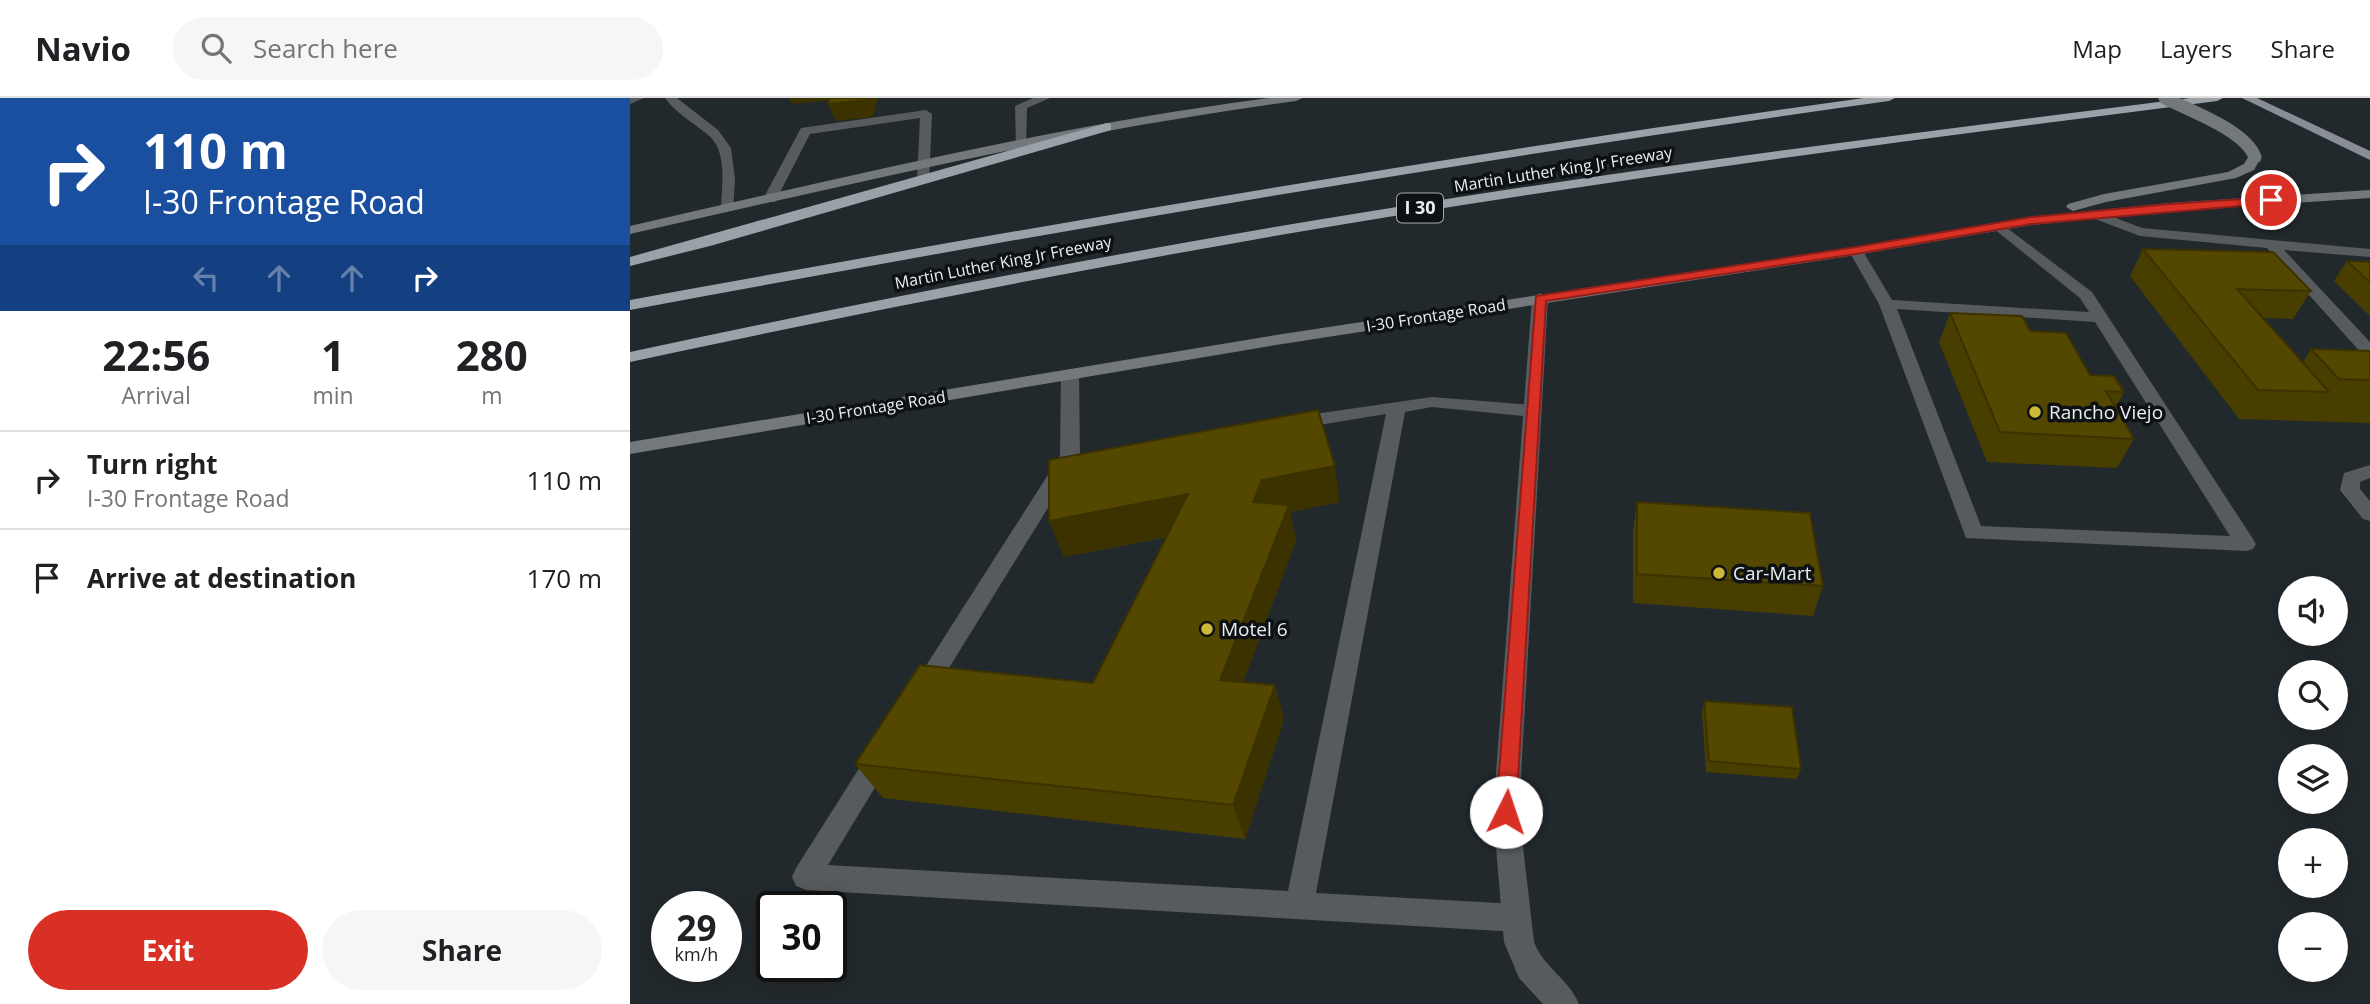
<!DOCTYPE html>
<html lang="en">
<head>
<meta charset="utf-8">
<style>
  :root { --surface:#fff; --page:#f6f6f6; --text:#202124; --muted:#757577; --line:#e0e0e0; --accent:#d93025 }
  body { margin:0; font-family:"Open Sans",sans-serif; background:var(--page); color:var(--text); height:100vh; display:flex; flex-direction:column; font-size:26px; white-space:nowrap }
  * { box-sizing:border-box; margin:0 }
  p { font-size:23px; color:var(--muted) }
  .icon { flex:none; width:38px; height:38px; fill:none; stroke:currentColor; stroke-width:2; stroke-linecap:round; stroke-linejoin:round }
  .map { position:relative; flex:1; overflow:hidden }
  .panel { display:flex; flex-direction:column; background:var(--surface); width:630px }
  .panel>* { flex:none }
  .hud { background:#1a4fa0; color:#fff; overflow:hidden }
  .buttons { position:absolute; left:1648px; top:478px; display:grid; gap:14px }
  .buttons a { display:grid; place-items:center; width:70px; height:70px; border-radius:50%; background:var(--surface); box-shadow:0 4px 18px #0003; font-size:35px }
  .speed { position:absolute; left:21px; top:793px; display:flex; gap:14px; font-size:35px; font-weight:700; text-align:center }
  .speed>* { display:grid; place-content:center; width:91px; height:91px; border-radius:50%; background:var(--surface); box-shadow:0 4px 18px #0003; line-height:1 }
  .speed small { font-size:18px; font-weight:400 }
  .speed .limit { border:4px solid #111; border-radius:10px; background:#fff; color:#111 }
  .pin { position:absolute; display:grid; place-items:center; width:60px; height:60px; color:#fff; margin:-30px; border:4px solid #fff; border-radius:50%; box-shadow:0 2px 7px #0007 }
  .me { position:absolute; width:77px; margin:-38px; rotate:4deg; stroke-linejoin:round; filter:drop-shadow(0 0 5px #0008) }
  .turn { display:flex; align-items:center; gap:24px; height:147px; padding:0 28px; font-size:32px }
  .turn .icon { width:91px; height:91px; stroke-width:2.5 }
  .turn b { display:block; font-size:49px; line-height:60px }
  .lanes { display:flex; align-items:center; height:66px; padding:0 28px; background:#0003; justify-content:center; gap:35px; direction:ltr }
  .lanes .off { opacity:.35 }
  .eta { display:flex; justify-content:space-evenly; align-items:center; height:119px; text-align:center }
  .eta b { font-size:42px; font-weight:700; line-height:49px }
  .primary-button { display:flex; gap:14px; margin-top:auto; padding:14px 28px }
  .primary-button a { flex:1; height:80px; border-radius:42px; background:var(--accent); color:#fff; font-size:28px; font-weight:700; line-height:80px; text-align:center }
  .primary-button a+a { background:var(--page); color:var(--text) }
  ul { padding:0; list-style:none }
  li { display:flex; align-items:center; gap:21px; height:98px; padding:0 28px; border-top:2px solid var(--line) }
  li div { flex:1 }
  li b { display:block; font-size:26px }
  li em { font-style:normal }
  header { display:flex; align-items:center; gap:42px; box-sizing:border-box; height:98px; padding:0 35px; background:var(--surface); border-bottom:2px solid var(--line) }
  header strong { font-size:33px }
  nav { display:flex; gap:38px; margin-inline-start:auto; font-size:24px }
  .search { width:490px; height:63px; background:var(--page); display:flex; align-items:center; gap:18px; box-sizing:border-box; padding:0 24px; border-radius:38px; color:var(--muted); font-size:26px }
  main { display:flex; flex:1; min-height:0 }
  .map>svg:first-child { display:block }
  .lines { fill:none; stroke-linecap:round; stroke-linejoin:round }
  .lane { fill:#585b5d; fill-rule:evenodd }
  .street { fill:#585b5d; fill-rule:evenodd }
  .secondary { fill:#73787c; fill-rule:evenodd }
  .primary { fill:#888e93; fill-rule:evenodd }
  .highway { fill:#9aa2a8; fill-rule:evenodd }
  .secondary-bridge { stroke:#73787c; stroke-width:13 }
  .wall { fill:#483e00 }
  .shaded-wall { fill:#3b3200 }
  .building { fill:#544800; stroke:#3b3200; stroke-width:2 }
  .route { fill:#d93025; stroke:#8d1f18; stroke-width:2 }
  .poi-dot { fill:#ceb837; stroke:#0e1113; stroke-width:2.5 }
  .labels { text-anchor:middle; stroke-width:7; stroke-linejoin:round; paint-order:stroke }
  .far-street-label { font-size:16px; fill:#eaeef1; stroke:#0e1113 }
  .shield { fill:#0e1113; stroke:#a8acae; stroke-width:2 }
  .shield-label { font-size:18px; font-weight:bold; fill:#eaeef1 }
  .poi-label { font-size:19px; fill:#eaeef1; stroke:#0e1113; text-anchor:start }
</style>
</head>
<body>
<header>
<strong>Navio</strong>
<div class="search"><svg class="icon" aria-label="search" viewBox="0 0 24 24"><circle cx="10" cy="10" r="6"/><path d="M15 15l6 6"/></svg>Search here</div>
<nav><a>Map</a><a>Layers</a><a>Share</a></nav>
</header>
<main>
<section class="panel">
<div class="hud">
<div class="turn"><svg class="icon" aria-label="right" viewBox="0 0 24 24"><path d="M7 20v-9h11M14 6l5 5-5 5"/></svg><div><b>110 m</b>I-30 Frontage Road</div></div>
<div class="lanes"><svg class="icon off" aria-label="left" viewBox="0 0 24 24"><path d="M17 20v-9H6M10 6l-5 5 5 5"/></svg><svg class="icon off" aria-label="ahead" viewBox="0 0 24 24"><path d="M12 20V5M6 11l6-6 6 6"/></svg><svg class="icon off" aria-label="ahead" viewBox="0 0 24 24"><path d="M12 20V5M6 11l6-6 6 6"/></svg><svg class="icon" aria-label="right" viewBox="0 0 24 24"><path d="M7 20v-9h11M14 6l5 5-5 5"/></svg></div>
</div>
<div class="eta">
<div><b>22:56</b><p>Arrival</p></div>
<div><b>1</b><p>min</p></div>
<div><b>280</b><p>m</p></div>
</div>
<ul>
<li><svg class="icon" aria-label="right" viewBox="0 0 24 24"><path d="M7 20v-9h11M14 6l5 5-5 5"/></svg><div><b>Turn right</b><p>I-30 Frontage Road</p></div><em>110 m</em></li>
<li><svg class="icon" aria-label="arrive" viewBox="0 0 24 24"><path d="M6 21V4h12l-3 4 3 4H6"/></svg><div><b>Arrive at destination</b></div><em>170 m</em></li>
</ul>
<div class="primary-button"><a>Exit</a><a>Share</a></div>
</section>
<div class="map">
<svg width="1740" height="906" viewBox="0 0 1740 906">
  <rect width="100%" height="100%" fill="#22292d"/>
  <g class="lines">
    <g class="lane">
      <path d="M0,0H14L0,6Z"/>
      <path d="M35,0H47L88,32L101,50L105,81L103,113H93L91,110C92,87 98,52 77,36C62,24 47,16 35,0Z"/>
      <path d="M403,0H420L397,10L396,46L390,50L386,49L385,8Z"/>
      <path d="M296,12L302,16L299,85H289L287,82L290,20L180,36L145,104H135L133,101L171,30Z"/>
      <path d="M1465,112L1512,130L1740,151V159L1654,152L1740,244V259L1734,258L1637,150L1510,138L1460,119L1458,116Z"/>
      <path d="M1369,124L1462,194L1623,441L1626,446L1623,451L1616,453L1336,440L1249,206L1219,153L1221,150H1231L1262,202L1459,214L1450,200L1364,131V125ZM1267,211L1465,224L1600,438L1351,428Z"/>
      <path d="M440,271L449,276L450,358L301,599L293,602L285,599L281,592L285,585L430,358L431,276Z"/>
      <path d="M802,299L903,307L912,313L903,319L802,309L775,314L686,795L887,806L897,810L901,820L897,830L887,834L176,792L166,788L162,779L166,770L242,650L251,647L260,650L264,658L198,767L658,793L756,316L664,331L655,325L664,319Z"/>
      <path d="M1740,367V380L1730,384V391L1740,403V423L1733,421L1710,392L1714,375Z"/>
    </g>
    <path class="street" d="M910,195L918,200L889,714L904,844C914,870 939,881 949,906H913L889,880L874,844L863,714L902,200Z"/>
    <g class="secondary">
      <path d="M639,0H672L666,3C441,33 221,86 0,136V128C212,80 423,28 639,0Z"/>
      <path d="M1625,55L1631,59L1624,72L1606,80L1476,104L1443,113L1436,109L1438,106L1474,96L1598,74L1614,66L1620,56Z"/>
      <path d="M1740,92V100L1539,113L1401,127L1226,157L646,247L0,356V344L646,237L1226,149L1401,119L1539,105Z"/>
    </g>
    <path class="primary" d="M1612,0H1627L1740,53V62Z"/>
    <g class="highway">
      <path d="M1234,0H1265L1259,3C837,62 418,134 0,212V202C410,127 821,57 1234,0Z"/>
      <path d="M1560,0H1593L1587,3C1314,38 1042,73 770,117C512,159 256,209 0,264V254C256,199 514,149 773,108C1034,66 1297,33 1560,0Z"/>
      <path d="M477,25L481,26V32L80,148L0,168V159Z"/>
    </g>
    <path class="secondary-bridge" d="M1535,0C1560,13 1615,32 1625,59"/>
  </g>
  <g class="wall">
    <path d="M1513,151L1681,193L1663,221L1633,220L1673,264L1681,251L1740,253V325L1609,321L1500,178Z"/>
    <path d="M1717,163L1740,164V218L1704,183Z"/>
    <path d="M1320,215L1400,233L1460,277L1494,294L1486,309L1504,341L1487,370L1357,364L1309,244Z"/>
    <path d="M710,404L660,414L666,443L613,584L645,587L654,622L615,741L253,700L225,666L463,585L537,439L434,459L419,423Z"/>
    <path d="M1007,404L1193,488L1183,518L1003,505V433Z"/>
    <path d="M1074,603L1171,671L1167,681L1076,674L1072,614Z"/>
  </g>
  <g class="shaded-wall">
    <path d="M159,0H213L214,1L162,6Z"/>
    <path d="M236,0H248L243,19L206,23L198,6Z"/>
    <path d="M705,368L710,404L660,414L666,443L601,617L590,582L623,404L632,382Z"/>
    <path d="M558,396L568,432L434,459L419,423Z"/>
    <path d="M645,587L654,622L615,741L603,707Z"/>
  </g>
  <g class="building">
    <path d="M200,0H236L235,2L198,6Z"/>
    <path d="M1513,151L1643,154L1681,193L1607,191L1699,294L1628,292Z"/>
    <path d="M1717,163L1740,164V184Z"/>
    <path d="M1320,215L1392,218L1400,233L1436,235L1460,277L1484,278L1494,294L1476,293L1504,341L1370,334Z"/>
    <path d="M1681,251L1740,253V282L1709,281Z"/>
    <path d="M688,312L705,368L632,382L623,404L659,407L590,582L645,587L603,707L225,666L290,567L463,585L558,396L419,423V362Z"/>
    <path d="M1007,404L1180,415L1193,488L1007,476Z"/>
    <path d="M1074,603L1162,609L1171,671L1079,663Z"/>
  </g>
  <path class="route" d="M1641,99L1645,100V105L1401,126L1226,156L916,203L886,714L883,721L876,723L869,721L866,714L906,198L1226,149L1401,119L1539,106Z"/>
  <g class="poi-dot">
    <circle cx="1405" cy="314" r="7"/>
    <circle cx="1089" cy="475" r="7"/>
    <circle cx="577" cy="531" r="7"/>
  </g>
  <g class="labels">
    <g class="far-street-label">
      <text transform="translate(933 71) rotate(-9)" y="6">Martin Luther King Jr Freeway</text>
      <text transform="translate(373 164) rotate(-11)" y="6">Martin Luther King Jr Freeway</text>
      <text transform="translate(806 217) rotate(-9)" y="6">I-30 Frontage Road</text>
      <text transform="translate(246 309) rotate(-9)" y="6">I-30 Frontage Road</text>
    </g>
    <rect class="shield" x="767" y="95.5" width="46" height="29" rx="5"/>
    <g class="shield-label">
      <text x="790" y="116">I 30</text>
    </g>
    <g class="poi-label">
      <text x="1419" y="321">Rancho Viejo</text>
      <text x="1103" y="482">Car-Mart</text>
      <text x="591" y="538">Motel 6</text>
    </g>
  </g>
</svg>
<div class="buttons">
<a><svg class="icon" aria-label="sound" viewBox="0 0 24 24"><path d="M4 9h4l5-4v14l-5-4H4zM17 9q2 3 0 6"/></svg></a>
<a><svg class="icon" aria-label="search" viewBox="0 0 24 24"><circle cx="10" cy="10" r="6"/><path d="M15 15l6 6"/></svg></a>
<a><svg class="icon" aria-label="layers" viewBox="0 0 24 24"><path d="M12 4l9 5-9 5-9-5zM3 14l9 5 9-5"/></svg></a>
<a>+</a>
<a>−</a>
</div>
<div class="speed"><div>29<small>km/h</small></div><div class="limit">30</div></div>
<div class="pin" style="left:1641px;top:102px;background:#d93025"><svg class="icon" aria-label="arrive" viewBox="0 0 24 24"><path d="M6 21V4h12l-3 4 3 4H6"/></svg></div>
<svg class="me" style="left:876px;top:714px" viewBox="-20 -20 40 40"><circle r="19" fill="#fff"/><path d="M0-13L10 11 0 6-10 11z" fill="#d93025"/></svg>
</div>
</main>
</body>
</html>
